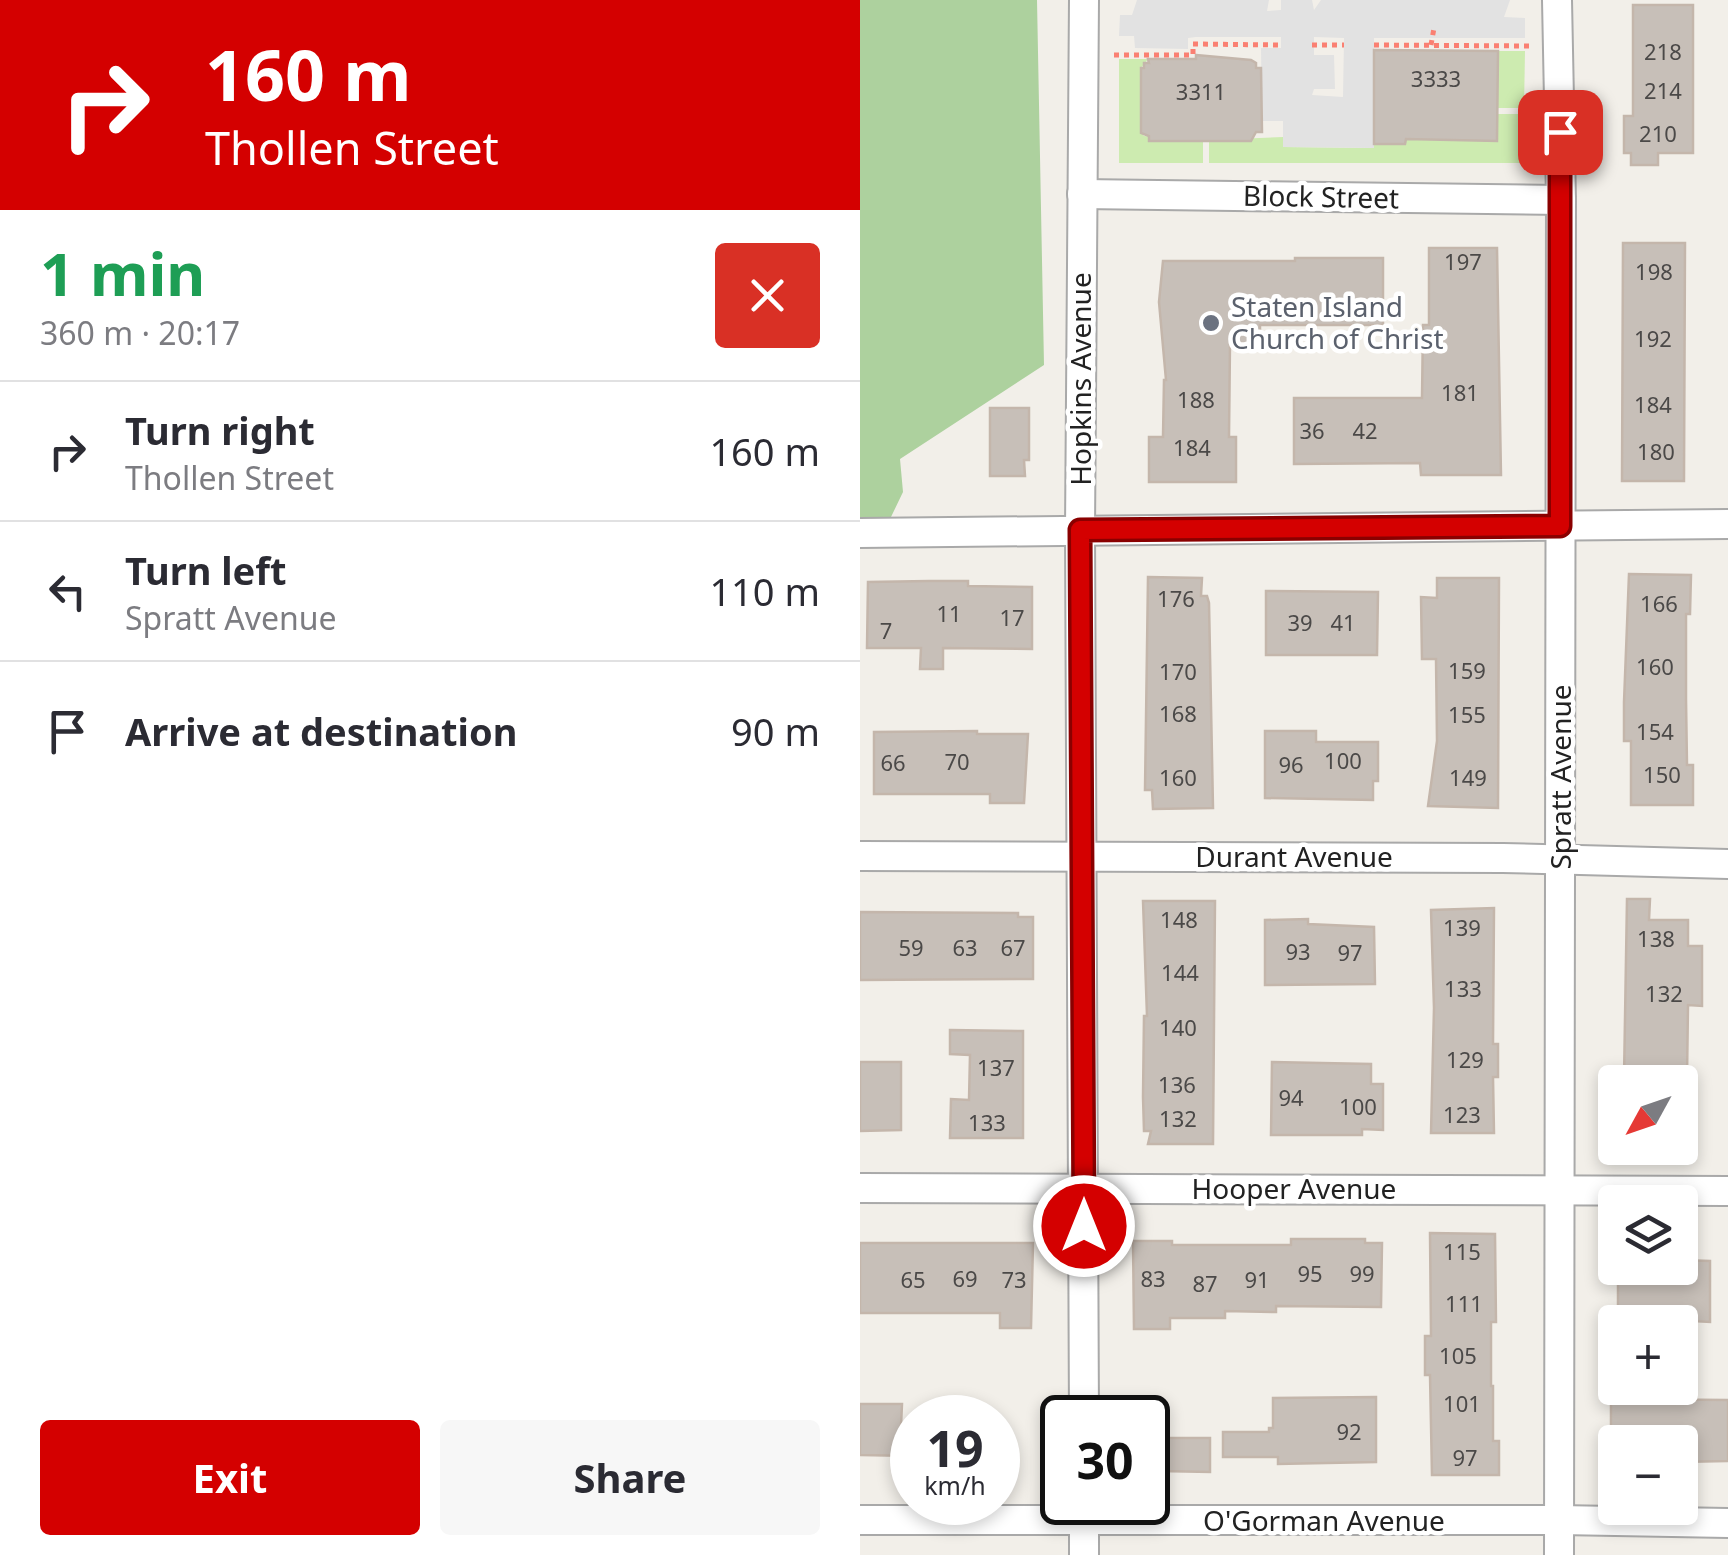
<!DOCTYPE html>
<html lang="en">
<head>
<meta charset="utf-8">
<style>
  :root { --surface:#fff; --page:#f7f7f7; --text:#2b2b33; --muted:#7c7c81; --line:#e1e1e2; --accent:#d40000 }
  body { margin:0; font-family:"Noto Sans",sans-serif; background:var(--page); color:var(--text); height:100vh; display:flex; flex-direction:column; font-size:38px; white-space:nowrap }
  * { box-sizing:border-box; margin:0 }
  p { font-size:32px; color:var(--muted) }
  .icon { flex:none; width:55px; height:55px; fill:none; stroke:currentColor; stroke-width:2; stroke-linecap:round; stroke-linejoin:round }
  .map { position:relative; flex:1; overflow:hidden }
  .drawer { display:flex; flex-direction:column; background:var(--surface); width:860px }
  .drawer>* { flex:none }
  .banner { background:#d40000; color:#fff; overflow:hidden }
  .needle { width:65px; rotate:230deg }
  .fabs { position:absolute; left:738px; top:1065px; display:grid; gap:20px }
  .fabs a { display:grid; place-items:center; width:100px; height:100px; border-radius:10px; background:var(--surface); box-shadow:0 5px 15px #0003; font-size:50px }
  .speed { position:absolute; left:30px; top:1395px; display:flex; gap:20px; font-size:50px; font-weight:700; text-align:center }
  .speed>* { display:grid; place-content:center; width:130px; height:130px; border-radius:50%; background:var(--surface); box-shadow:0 5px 15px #0003; line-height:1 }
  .speed small { font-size:25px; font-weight:400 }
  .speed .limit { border:5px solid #111; border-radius:15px; background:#fff; color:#111 }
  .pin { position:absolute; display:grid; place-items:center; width:85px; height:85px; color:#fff; margin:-42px; border-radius:20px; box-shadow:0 5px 15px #0006 }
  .me { position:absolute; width:110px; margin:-55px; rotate:0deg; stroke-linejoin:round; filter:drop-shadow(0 0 8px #0008) }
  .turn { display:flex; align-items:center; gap:35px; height:210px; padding:0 40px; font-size:45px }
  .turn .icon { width:130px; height:130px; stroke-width:2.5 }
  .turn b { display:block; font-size:70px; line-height:85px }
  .round { display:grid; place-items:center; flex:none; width:105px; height:105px; border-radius:10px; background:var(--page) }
  .headline { display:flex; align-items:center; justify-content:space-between; height:170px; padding:0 40px }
  h1 { font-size:60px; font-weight:700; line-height:75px; color:#1e9e55 }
  .action { display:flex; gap:20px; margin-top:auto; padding:20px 40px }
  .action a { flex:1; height:115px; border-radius:10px; background:var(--accent); color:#fff; font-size:40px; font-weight:700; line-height:115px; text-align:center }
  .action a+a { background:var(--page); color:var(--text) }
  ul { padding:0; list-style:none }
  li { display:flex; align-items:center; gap:30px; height:140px; padding:0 40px; border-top:2px solid var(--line) }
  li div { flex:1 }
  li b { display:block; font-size:38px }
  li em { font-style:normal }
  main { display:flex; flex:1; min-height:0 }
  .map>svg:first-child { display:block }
  .grass { fill:#cdebb0 }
  .forest { fill:#add19e }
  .parking { fill:#e2e2e2; fill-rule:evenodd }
  .building { fill:#c7bfb8; stroke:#c4b6ab; stroke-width:2.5 }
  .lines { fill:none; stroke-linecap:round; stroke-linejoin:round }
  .street-casing { stroke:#a9a9a9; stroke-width:32 }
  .path { stroke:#fa8072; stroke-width:5; stroke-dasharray:5 5; stroke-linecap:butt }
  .street { stroke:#fff; stroke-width:28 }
  .route-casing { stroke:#8a0000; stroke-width:25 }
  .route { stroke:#d40000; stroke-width:18 }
  .worship-dot { fill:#6b7280; stroke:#fff; stroke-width:4 }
  .labels { text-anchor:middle; stroke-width:9; stroke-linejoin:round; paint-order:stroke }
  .number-label { font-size:22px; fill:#4b4948 }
  .street-label { font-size:28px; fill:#222; stroke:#fff }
  .worship-label { font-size:28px; fill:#5b616d; stroke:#fff; text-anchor:start }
</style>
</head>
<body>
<main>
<section class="drawer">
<div class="banner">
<div class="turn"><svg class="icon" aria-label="right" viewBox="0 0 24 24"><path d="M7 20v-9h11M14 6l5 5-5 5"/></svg><div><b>160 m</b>Thollen Street</div></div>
</div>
<div class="headline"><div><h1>1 min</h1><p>360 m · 20:17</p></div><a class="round" style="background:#d93025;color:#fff"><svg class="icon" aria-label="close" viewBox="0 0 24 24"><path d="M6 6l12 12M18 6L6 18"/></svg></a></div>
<ul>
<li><svg class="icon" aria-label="right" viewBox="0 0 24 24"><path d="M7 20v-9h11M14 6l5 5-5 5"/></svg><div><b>Turn right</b><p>Thollen Street</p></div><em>160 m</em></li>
<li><svg class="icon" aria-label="left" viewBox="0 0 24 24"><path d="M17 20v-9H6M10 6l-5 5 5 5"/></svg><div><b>Turn left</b><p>Spratt Avenue</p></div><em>110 m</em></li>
<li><svg class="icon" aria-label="arrive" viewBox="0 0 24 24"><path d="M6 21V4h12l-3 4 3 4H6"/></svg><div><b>Arrive at destination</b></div><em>90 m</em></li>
</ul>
<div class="action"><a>Exit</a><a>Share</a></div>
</section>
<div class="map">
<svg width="868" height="1555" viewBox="0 0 868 1555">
  <rect width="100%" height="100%" fill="#f2efe9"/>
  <g class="grass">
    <path d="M638,51H665L664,108H637Z"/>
    <path d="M259,59H288L281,68V132L284,136L343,140V163H259Z"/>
    <path d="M637,114H664V163H349V140L423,137V147L513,148L514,144H545L546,139L636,141Z"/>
  </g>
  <path class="forest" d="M0,0H177L184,365L40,459L43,492L31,517L0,518Z"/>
  <path class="parking" d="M277,0H409L407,11L421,10V0H452L454,10L461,0H650L644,17L665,18V38H514V148L423,147V121H402L401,48H421V37H336L328,38V49L275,48L274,36H259L260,15H272ZM454,37L484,38L483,97L452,95L454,89H475L474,55H454Z"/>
  <g class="building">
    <path d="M773,5H833V153H798V165H771V153H764V116H773Z"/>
    <path d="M514,50L638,51L637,141L546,139L545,144H514Z"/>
    <path d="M336,55L391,60L396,63V68H401L402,132H396L391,141H289V136L281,133V68H284V63H289L288,59H336Z"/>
    <path d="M763,243H825L824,481H762Z"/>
    <path d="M569,248H637L641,475H561L560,463L434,464V398H562L563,325H569Z"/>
    <path d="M435,258H523V325H400V343H370L369,437H376V482H289V437H303L304,380H306L299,302L303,261H435Z"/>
    <path d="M130,408H169V460H164L165,476H130Z"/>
    <path d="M769,574L831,575L830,614H826V699L827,765H833V805H771V741H764V702Z"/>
    <path d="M288,577L342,578L341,596H347L349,603L353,808L293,809L292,790H285Z"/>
    <path d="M577,578H639L638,808L568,806L577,741L576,659H562L561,597L577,598Z"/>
    <path d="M69,581H108V586L172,587V649L83,648V669H60L61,648H7L8,582Z"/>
    <path d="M406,591L518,592L517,655H406Z"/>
    <path d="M117,731V734H168L164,803H130V794H14V732Z"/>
    <path d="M405,731H456V742H518V781H513V800L405,798Z"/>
    <path d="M767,899H790L789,920H828V946H842V1006L828,1005L827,1078H764Z"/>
    <path d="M283,901H355L353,1144H288L291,1131H284L283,1097L284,1016H287Z"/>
    <path d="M634,908L633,1044H638V1077H633L634,1133H571L574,1008L571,910Z"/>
    <path d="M0,912L158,913V917H173V979L0,980Z"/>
    <path d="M448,919V924L514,927L515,984L405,985V920Z"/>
    <path d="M90,1030L163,1031V1138H90L91,1099L109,1100L110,1055L90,1054Z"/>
    <path d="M0,1062H41V1130L0,1131Z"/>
    <path d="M412,1062L511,1064V1084H523V1130L502,1129V1135H411Z"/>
    <path d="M570,1233L635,1234L636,1322H631V1386H633V1441H639V1475H572L570,1375H565V1336H571Z"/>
    <path d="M431,1239H505V1243H522L521,1307L416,1306V1312L365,1311V1318H310V1329H274L273,1241H312V1245H431Z"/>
    <path d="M0,1243H173L171,1328H140V1313H0Z"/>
    <path d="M820,1260L850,1261V1322L758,1317V1268H820Z"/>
    <path d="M516,1397V1462L418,1464V1457H363V1432H409V1428H413V1398Z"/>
    <path d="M751,1399L868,1400V1461L820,1462V1442H751Z"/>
    <path d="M0,1404H42L41,1426H52V1456L0,1455Z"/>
    <path d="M300,1438H350V1472L300,1471V1467H288V1443H300Z"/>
  </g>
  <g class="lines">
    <defs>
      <g id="street">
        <path d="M697,0L701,200L699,1555"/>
        <path d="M222,194L701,200"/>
        <path d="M0,533L868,524"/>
        <path d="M0,856L643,858L868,864"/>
        <path d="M0,1188L868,1191"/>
        <path d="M224,1418L220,530L224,0"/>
        <path d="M0,1520H699L868,1523"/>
        <path d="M224,1555V1502"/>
      </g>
    </defs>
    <use href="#street" class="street-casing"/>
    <g class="path">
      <path d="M452,45H484"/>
      <path d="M514,45L669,46"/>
      <path d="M571,45L574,28"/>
      <path d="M254,55H333V44L420,45"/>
    </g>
    <use href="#street" class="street"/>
  </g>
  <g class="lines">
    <defs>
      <path id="route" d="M224,1226L220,530L700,526V132"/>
    </defs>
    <use href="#route" class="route-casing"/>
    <use href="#route" class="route"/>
  </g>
  <circle class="worship-dot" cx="351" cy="323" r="10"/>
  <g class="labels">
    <g class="number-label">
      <text x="803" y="60">218</text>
      <text x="576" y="87">3333</text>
      <text x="803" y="99">214</text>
      <text x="341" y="100">3311</text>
      <text x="798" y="142">210</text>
      <text x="603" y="270">197</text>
      <text x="794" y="280">198</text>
      <text x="793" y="347">192</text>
      <text x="600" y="401">181</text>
      <text x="336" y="408">188</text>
      <text x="793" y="413">184</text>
      <text x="452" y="439">36</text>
      <text x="505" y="439">42</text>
      <text x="332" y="456">184</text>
      <text x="796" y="460">180</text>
      <text x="316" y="607">176</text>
      <text x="799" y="612">166</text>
      <text x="89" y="622">11</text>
      <text x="152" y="626">17</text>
      <text x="440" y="631">39</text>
      <text x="483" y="631">41</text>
      <text x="26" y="639">7</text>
      <text x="795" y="675">160</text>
      <text x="607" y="679">159</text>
      <text x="318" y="680">170</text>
      <text x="318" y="722">168</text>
      <text x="607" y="723">155</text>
      <text x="795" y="740">154</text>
      <text x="483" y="769">100</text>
      <text x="97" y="770">70</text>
      <text x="33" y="771">66</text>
      <text x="431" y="773">96</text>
      <text x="802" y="783">150</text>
      <text x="318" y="786">160</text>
      <text x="608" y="786">149</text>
      <text x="319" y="928">148</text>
      <text x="602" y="936">139</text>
      <text x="796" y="947">138</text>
      <text x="51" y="956">59</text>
      <text x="105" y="956">63</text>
      <text x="153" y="956">67</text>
      <text x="438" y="960">93</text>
      <text x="490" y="961">97</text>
      <text x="320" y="981">144</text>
      <text x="603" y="997">133</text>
      <text x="804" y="1002">132</text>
      <text x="318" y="1036">140</text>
      <text x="605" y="1068">129</text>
      <text x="136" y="1076">137</text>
      <text x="317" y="1093">136</text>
      <text x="431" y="1106">94</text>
      <text x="498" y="1115">100</text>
      <text x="602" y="1123">123</text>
      <text x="318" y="1127">132</text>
      <text x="127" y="1131">133</text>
      <text x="602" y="1260">115</text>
      <text x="450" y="1282">95</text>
      <text x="502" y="1282">99</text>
      <text x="105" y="1287">69</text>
      <text x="293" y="1287">83</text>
      <text x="53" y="1288">65</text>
      <text x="154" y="1288">73</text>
      <text x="397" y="1288">91</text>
      <text x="345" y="1292">87</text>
      <text x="604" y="1312">111</text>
      <text x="598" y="1364">105</text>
      <text x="602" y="1412">101</text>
      <text x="489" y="1440">92</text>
      <text x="605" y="1466">97</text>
    </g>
    <g class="street-label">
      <text transform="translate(461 197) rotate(1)" y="10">Block Street</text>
      <text transform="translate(221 379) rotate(-90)" y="10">Hopkins Avenue</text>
      <text transform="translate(701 777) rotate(-90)" y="10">Spratt Avenue</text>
      <text x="434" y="867">Durant Avenue</text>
      <text x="434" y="1199">Hooper Avenue</text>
      <text x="464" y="1531">O'Gorman Avenue</text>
    </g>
    <g class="worship-label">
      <text x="371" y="317">Staten Island<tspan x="371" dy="32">Church of Christ</tspan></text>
    </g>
  </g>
</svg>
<div class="fabs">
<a><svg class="needle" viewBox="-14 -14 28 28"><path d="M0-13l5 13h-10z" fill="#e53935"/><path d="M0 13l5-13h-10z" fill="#7c7c81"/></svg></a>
<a><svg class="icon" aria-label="layers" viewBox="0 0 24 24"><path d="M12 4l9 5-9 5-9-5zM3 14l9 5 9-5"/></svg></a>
<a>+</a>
<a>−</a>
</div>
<div class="speed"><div>19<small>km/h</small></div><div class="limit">30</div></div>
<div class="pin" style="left:700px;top:132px;background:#d93025"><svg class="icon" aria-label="arrive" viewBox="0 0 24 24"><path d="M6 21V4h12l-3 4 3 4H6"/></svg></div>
<svg class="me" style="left:224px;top:1226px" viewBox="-20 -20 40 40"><circle r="17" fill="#d40000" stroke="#fff" stroke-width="3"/><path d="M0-11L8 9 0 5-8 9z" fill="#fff"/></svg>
</div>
</main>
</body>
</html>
